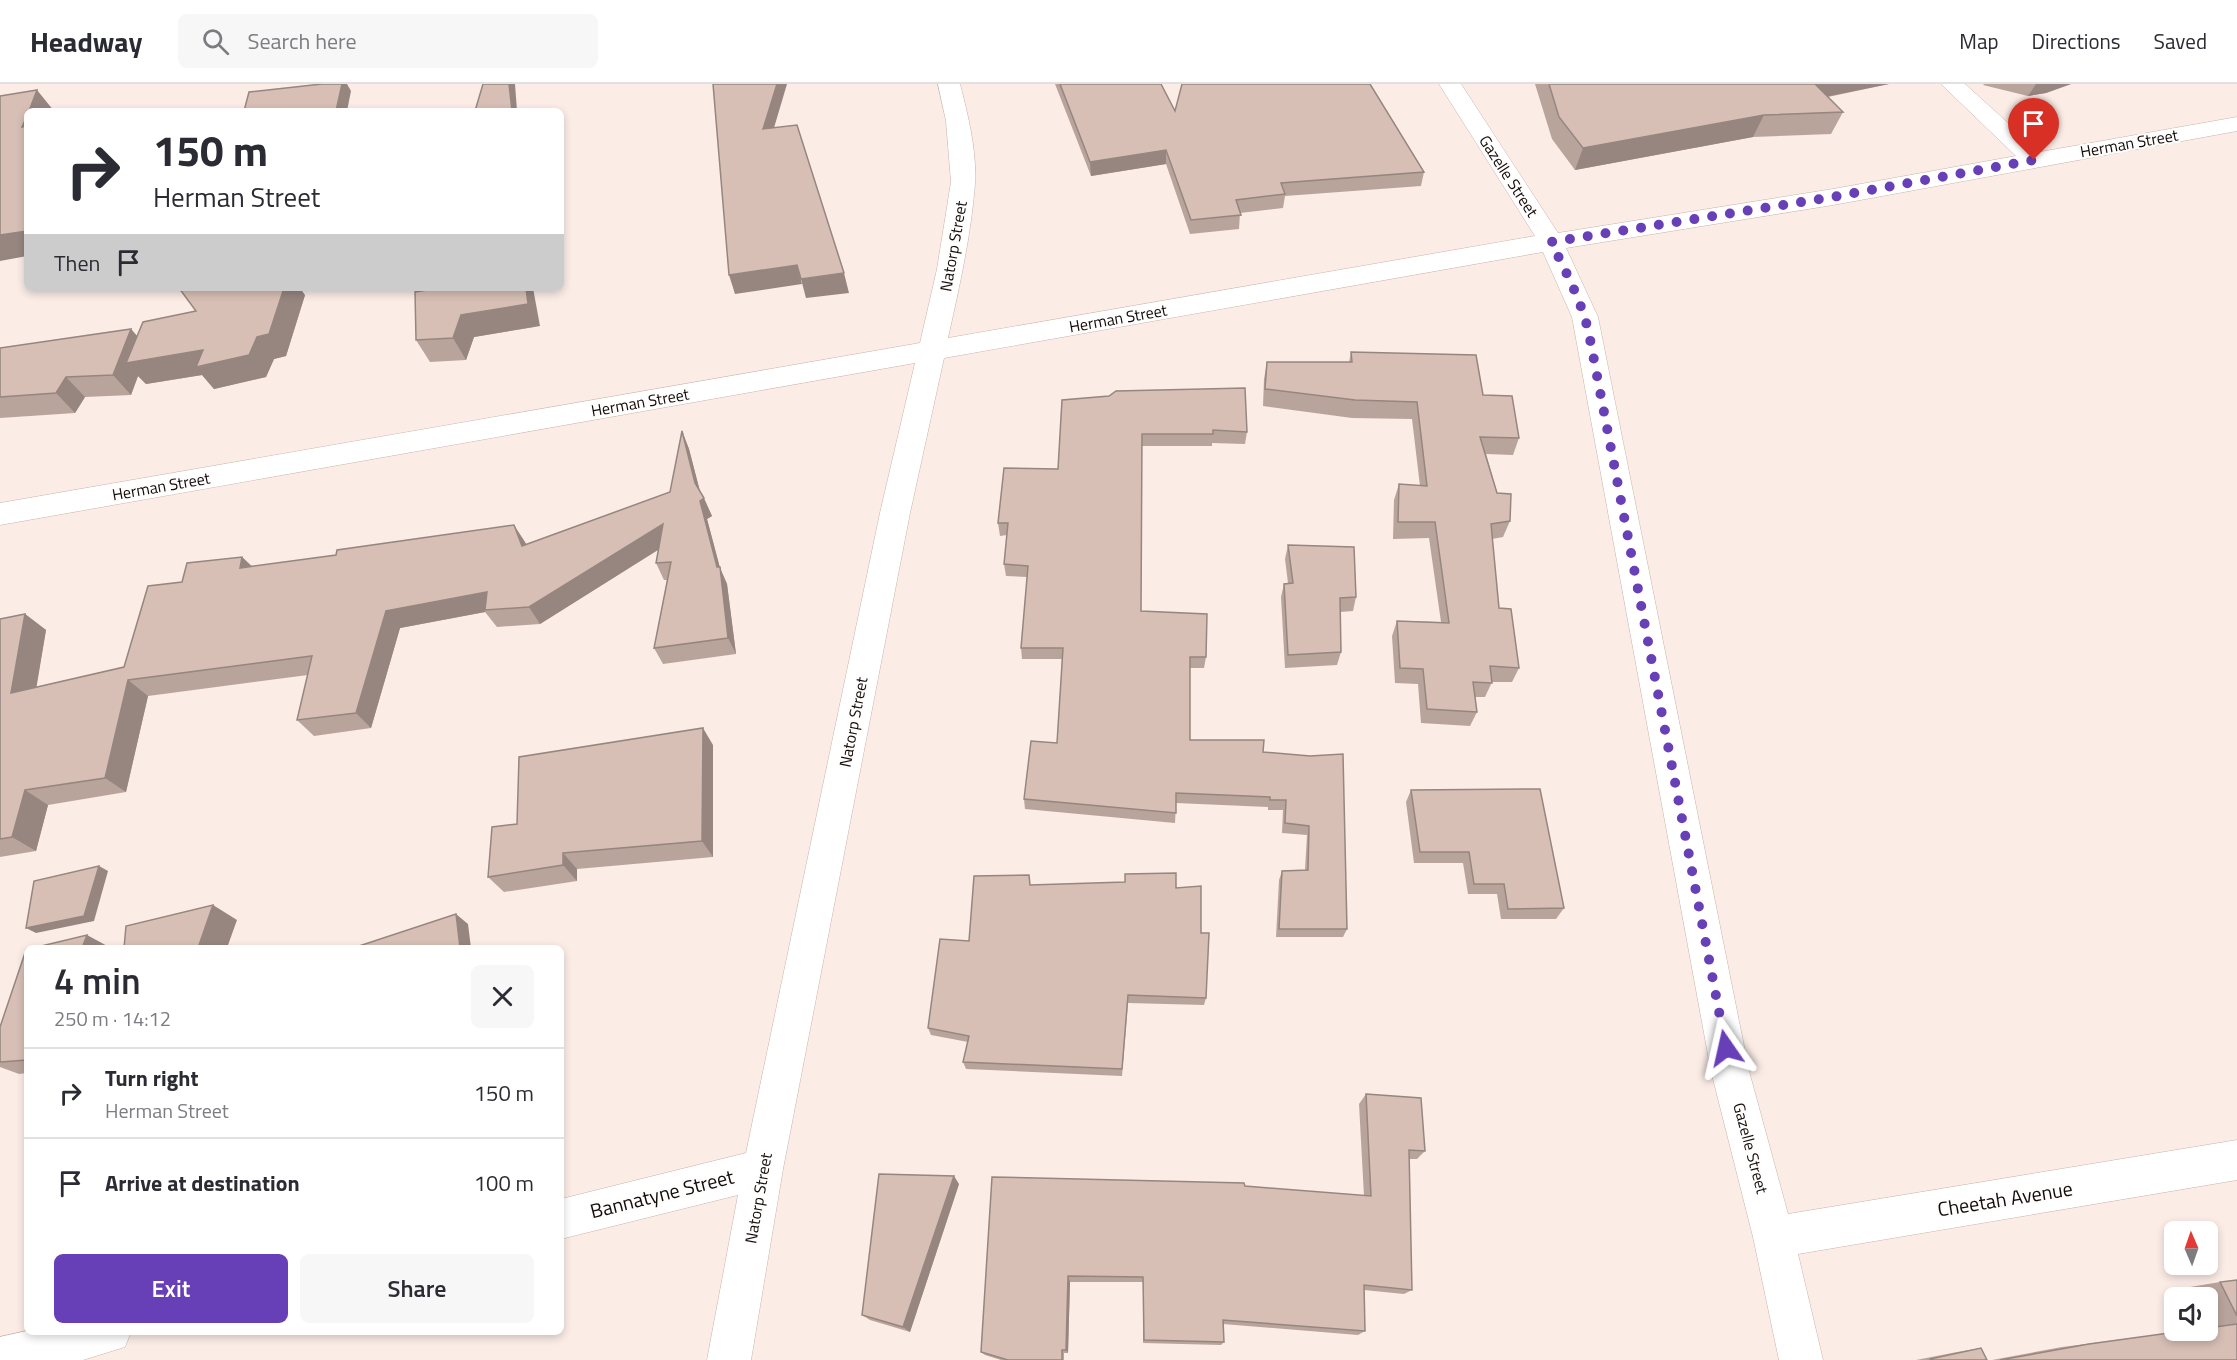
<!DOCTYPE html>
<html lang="en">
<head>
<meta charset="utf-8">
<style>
  :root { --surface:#fff; --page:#f7f7f7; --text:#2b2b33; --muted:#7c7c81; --line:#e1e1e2; --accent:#6740b8 }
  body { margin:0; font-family:"Titillium Web",sans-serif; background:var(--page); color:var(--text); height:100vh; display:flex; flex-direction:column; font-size:22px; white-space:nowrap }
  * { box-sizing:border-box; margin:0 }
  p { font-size:20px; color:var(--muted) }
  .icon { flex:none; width:33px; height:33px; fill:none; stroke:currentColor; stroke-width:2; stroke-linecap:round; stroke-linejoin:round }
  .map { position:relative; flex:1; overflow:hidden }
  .sheet { position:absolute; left:24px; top:861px; width:540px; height:390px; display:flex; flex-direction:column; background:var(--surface); border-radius:9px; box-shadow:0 3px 9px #0003 }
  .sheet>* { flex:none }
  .top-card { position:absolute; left:24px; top:24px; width:540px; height:183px; border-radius:9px; box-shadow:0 3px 9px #0003; background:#fff; color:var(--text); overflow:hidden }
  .needle { width:39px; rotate:358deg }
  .controls { position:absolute; left:2164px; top:1137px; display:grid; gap:12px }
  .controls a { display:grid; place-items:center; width:54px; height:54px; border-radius:9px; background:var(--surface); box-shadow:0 3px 9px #0003; font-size:30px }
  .pin { position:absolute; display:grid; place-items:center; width:51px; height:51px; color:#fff; margin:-62px -26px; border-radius:50% 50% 50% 0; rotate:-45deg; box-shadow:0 0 6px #0007 }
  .pin .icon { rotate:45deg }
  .me { position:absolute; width:66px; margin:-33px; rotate:349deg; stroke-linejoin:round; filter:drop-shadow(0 0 4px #0008) }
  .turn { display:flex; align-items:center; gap:21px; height:126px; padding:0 30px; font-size:27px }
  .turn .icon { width:78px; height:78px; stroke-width:2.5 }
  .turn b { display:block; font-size:42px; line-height:51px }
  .then { display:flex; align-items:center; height:57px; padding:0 30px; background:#0003; gap:12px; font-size:22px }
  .round { display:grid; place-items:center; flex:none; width:63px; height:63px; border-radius:9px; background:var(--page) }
  .head { display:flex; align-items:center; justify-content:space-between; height:102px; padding:0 30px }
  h1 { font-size:36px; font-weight:600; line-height:45px }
  .action { display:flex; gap:12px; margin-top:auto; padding:12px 30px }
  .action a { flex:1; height:69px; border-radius:9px; background:var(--accent); color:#fff; font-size:24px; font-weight:600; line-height:69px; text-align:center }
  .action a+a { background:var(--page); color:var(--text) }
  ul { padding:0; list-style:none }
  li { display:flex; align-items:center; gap:18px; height:90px; padding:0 30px; border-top:2px solid var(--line) }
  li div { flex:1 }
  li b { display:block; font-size:22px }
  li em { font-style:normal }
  header { display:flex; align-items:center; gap:36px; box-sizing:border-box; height:84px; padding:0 30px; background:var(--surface); border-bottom:2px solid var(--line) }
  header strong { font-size:28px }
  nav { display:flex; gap:33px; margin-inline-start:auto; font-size:21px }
  .search { width:420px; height:54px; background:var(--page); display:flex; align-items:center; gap:15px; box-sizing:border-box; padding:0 21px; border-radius:9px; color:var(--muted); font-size:22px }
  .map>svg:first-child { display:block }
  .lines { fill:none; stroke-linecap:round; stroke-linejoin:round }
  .minor-casing { stroke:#cbb3aa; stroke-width:1 }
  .minor { fill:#fff; fill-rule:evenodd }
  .wall { fill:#b9a49c }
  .shaded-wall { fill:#96867f }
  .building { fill:#d7bfb5; stroke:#96867f; stroke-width:1.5 }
  .route { stroke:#6740b8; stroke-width:10; stroke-dasharray:0 18 }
  .labels { text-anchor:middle; stroke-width:4.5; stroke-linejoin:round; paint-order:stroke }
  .street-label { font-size:16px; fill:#130b08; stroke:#fdfdfd }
  .near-street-label { font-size:20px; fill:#130b08; stroke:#fdfdfd }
</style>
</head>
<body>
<header>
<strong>Headway</strong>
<div class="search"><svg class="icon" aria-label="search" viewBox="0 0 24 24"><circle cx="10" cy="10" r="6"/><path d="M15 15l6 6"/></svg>Search here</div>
<nav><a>Map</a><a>Directions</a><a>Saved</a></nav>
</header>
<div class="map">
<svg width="2237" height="1276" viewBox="0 0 2237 1276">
  <rect width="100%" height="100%" fill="#fbece6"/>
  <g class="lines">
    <defs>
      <g id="minor">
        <path d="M938,0H960C968,31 977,67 975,100C971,152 959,204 948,254L1535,152L1439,0H1461L1558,149L1833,105L2016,72L1941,0H1965L2040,68L2237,33V47L1833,121L1566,164L1598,233L1749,987L1788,1130L2237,1056V1096L1798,1170L1823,1276H1779L1753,1153L1711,987L1572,233L1543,168L944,274L910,429L783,1085L751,1276H707L738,1111L561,1155V1115L746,1069L880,429L915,279L0,441V419L920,259L937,185L951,98L946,37Z"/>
        <path d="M27,1247V1248H131L125,1263L83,1276H0V1253Z"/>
      </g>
    </defs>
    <use href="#minor" class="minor-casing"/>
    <use href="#minor" class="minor"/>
  </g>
  <g class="wall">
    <path d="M1055,0H1161L1175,27L1424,88L1421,102L1285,112L1283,124L1240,129L1239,145L1190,150L1166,80L1091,92Z"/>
    <path d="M1535,0H1889L1828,13L1843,28L1831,50L1753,53L1575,86L1552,55Z"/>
    <path d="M1984,0H2071L2046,9L2028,12L1983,1Z"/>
    <path d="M305,211L286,272L274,275L266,293L214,305L202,291L146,300L138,292L131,311L85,313L75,329L0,334V264L131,245L137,252Z"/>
    <path d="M540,242L474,253L466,276L430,278L416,256Z"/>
    <path d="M1351,268L1483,311L1519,354L1513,371L1486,370L1497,409L1510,437L1503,453L1492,455L1499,524L1519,584L1512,598H1492L1485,613H1475L1477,628L1470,642L1421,639L1418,600L1395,599L1392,552L1397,537L1441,538L1429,454L1393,455L1394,416L1399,400L1420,402L1412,335L1352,334L1263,322L1264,295L1267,278H1349Z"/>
    <path d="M1062,316L1247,348L1245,360L1212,359V362H1142L1141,527L1206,573L1204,584H1190V656L1263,668L1310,672L1347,845L1343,853H1276L1279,796L1282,787L1305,786L1307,751L1282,749L1283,726H1268V723L1176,719L1175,739L1025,725L1024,715L1057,659L1062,575H1022L1021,564L1027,493L1006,492L1004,480L1007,451L1000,452L998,439L1058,385Z"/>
    <path d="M682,347L689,365L700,408L712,432L707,435L720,484L727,500L736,570L663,580L654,564L667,496H664L656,479L658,466L540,540L497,543L485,528L400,544L371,644L314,652L297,636L308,591L148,612L126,708L48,721L36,767L0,773V535L25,530L46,546L36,603L124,583L182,498L242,473L252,482L525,458L526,460L670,408Z"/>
    <path d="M1288,461L1356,513L1353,527L1340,528L1341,568L1337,581L1285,584L1281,513L1284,500L1288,499L1285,475Z"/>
    <path d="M713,661V773L577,785V797L504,808L488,793L517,740Z"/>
    <path d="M1411,706L1564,824L1556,835H1501L1497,810H1468L1463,779H1414L1406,718Z"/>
    <path d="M1031,801L1176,804L1201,849L1206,914L1204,921L1128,919L1122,992L966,985L963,978L968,958L931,951L928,944L969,857Z"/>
    <path d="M27,865V989L19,990L0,983V943Z"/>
    <path d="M1366,1010L1425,1067L1417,1075H1409L1412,1206L1404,1210L1364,1206L1365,1247L1358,1251L1223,1240L1224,1258L1221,1261L1143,1259V1198H1070L1068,1269H1064V1276H1001L985,1271L981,1268L992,1093L1245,1102L1364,1112L1359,1020Z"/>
    <path d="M959,1100L910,1248L870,1236L862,1231Z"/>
    <path d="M2237,1196V1276H1992L2062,1263L2210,1244L2208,1240V1214H2195L2190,1203L2220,1198Z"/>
    <path d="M1981,1264L1987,1276H1916L1957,1268Z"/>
  </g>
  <g class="shaded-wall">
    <path d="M342,0H347L351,7L347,27H336Z"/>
    <path d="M509,0H515L517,27H512Z"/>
    <path d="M777,0H787L768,64L763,45Z"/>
    <path d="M1809,0H1889L1800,18Z"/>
    <path d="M2036,0H2071L2046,9L2028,12Z"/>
    <path d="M37,6L54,27H29Z"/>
    <path d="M1764,31L1753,53L1575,86L1583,64Z"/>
    <path d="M27,32V49L22,43Z"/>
    <path d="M1166,66V80L1091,92L1090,78Z"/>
    <path d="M27,147V172L0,177V151Z"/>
    <path d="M797,181L802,200L735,210L729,191Z"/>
    <path d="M844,189L849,209L806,214L801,195Z"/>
    <path d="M284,204H300L305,211L286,272L274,275L266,293L214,305L202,291L146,300L138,292L131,311L113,291L131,245L148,265L257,253Z"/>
    <path d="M526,204H533L540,242L474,253L466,276L453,254L461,231Z"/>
    <path d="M66,293L85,313L75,329L56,309Z"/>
    <path d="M682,347L689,365L702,415L704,414L712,432L707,435L720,484L727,500L736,570L728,554L717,483Z"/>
    <path d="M663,440L672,457L540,540L529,523Z"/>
    <path d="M514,441L525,458L533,479L522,462Z"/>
    <path d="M242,473L259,490L240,484Z"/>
    <path d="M487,508L485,526V528L400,544L371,644L356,629L386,527Z"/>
    <path d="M25,530L46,546L33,624L11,609Z"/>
    <path d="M128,596L148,612L126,708L105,694Z"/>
    <path d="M703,644L713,661V773L702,757Z"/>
    <path d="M25,706L48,721L36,767L12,753Z"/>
    <path d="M563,769L577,785V797L563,781Z"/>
    <path d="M99,782L108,787L94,837L36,849L26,844Z"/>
    <path d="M213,821L237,836L227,864H198Z"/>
    <path d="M456,830L468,840L471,864H460Z"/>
    <path d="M87,851L111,864H82Z"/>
    <path d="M954,1092L959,1100L910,1248L903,1243Z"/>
    <path d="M1068,1192L1070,1198L1068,1269L1066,1266Z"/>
  </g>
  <g class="building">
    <path d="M322,0H342L336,27H244L249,8Z"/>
    <path d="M483,0H509L512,27H475Z"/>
    <path d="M713,0H777L763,45L797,41L844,189L801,195L797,181L729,191Z"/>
    <path d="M1060,0H1161L1175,27L1182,0H1370L1424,88L1281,99L1285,110L1236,116L1241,131L1191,136L1166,66L1090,78Z"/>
    <path d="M1549,0H1815L1843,28L1764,31L1583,64L1559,33Z"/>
    <path d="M37,6L29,27H27V32L22,43L27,42V147L0,151V12Z"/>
    <path d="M179,204H284L269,250L257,253L249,271L196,283L203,266L126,279L143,238L196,227Z"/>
    <path d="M439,204H526L528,220L461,231L453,254L416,256L415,208Z"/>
    <path d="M131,245L113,291L66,293L56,309L0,313V264Z"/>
    <path d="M1351,268L1476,271L1483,311L1512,312L1519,354L1480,353L1497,409L1511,410L1510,437L1491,440L1499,524L1511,525L1519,584L1490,582L1492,599L1473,598L1477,628L1427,625L1423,585L1400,584L1397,537L1449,539L1435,438H1398L1399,400L1427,402L1417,318L1355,316L1265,305L1267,278H1352Z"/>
    <path d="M1245,304L1247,348L1213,346V350H1142L1141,527L1207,530L1206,573H1190V656H1264L1263,668L1310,672L1343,670L1347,845H1279L1282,787L1308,786L1309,742L1285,739L1286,716H1270V713L1176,709V729L1024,715L1031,657L1057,659L1063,564H1021L1028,482L1004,480L1008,439H998L1004,384L1058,385L1062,316L1109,312L1116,307Z"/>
    <path d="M682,347L695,399L704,414L700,417L717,483H720L728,554L654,564L671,478L656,479L663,440L529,523L485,526L487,508L386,527L356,629L297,636L312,572L128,596L105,694L25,706L12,753L0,755V535L25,530L11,609L124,583L148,502L182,498L187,479L242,473L240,484L336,471L337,466L514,441L522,462L670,408Z"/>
    <path d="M1288,461L1354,463L1356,513L1340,514L1341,568L1288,571L1284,500L1293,499Z"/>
    <path d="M703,644L702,757L563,769V781L488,793L492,743L517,740L519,673Z"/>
    <path d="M1540,705L1564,824L1508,825L1504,800H1474L1469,768H1420L1411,706Z"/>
    <path d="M99,782L84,832L26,844L34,797Z"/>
    <path d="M1176,789V804L1201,802V849H1209L1206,914L1128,911L1122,985L963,978L969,952L928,944L940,855L969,857L974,792L1029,791L1030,801L1125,798V790Z"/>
    <path d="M213,821L198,864H124L126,842Z"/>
    <path d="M456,830L460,864H353Z"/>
    <path d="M87,851L82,864H33Z"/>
    <path d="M27,865V976L0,978V943L26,866Z"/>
    <path d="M1366,1010L1421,1014L1425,1067L1409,1066L1412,1206L1364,1201L1365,1247L1223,1236L1224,1258L1144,1256L1143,1193L1068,1192L1066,1266H1062V1276H1008L981,1268L992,1093L1244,1099L1245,1102L1371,1112Z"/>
    <path d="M879,1090L954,1092L903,1243L862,1231Z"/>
    <path d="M2237,1196V1232L2220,1198Z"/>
    <path d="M2237,1240V1276H2000L2089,1260L2191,1246H2208V1244Z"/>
    <path d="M1981,1264L1987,1276H1930V1275Z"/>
  </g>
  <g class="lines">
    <path class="route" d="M1726,964L1589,250C1582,218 1566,188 1551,158L1833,113L2034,76"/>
  </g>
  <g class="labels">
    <g class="street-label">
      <text transform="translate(2129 59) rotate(-10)" y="6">Herman Street</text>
      <text transform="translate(1509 92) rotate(57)" y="6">Gazelle Street</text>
      <text transform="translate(953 162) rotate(-80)" y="6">Natorp Street</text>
      <text transform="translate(1118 234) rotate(-10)" y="6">Herman Street</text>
      <text transform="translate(640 318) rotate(-10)" y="6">Herman Street</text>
      <text transform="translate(161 402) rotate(-10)" y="6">Herman Street</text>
      <text transform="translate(853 638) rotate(-79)" y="6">Natorp Street</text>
      <text transform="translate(1751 1064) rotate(75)" y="6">Gazelle Street</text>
      <text transform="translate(758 1114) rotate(-80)" y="6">Natorp Street</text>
    </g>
    <g class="near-street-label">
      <text transform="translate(662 1110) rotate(-14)" y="7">Bannatyne Street</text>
      <text transform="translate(2005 1115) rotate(-9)" y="7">Cheetah Avenue</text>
    </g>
  </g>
</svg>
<div class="controls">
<a><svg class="needle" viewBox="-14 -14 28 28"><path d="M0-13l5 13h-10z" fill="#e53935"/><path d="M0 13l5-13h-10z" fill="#7c7c81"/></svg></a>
<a><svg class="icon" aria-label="sound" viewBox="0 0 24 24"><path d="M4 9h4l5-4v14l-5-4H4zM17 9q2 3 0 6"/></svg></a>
</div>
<div class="pin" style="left:2034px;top:76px;background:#d93025"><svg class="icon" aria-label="arrive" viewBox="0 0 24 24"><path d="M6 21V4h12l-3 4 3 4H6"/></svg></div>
<svg class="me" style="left:1726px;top:964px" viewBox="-20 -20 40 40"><path d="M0-17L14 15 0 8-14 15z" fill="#6740b8" stroke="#fff" stroke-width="4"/></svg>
<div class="top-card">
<div class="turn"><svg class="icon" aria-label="right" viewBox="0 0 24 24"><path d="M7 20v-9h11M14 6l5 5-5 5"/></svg><div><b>150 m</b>Herman Street</div></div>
<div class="then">Then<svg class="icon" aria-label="arrive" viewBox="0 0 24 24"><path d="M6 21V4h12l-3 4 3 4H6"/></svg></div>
</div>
<section class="sheet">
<div class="head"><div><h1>4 min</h1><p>250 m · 14:12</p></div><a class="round"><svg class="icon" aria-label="close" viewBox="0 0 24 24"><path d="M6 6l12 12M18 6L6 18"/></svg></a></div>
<ul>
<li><svg class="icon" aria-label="right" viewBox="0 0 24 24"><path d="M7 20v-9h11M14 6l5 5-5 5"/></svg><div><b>Turn right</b><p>Herman Street</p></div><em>150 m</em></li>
<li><svg class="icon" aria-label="arrive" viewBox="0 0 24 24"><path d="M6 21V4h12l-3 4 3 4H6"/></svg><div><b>Arrive at destination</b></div><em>100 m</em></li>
</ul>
<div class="action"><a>Exit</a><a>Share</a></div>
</section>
</div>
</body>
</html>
